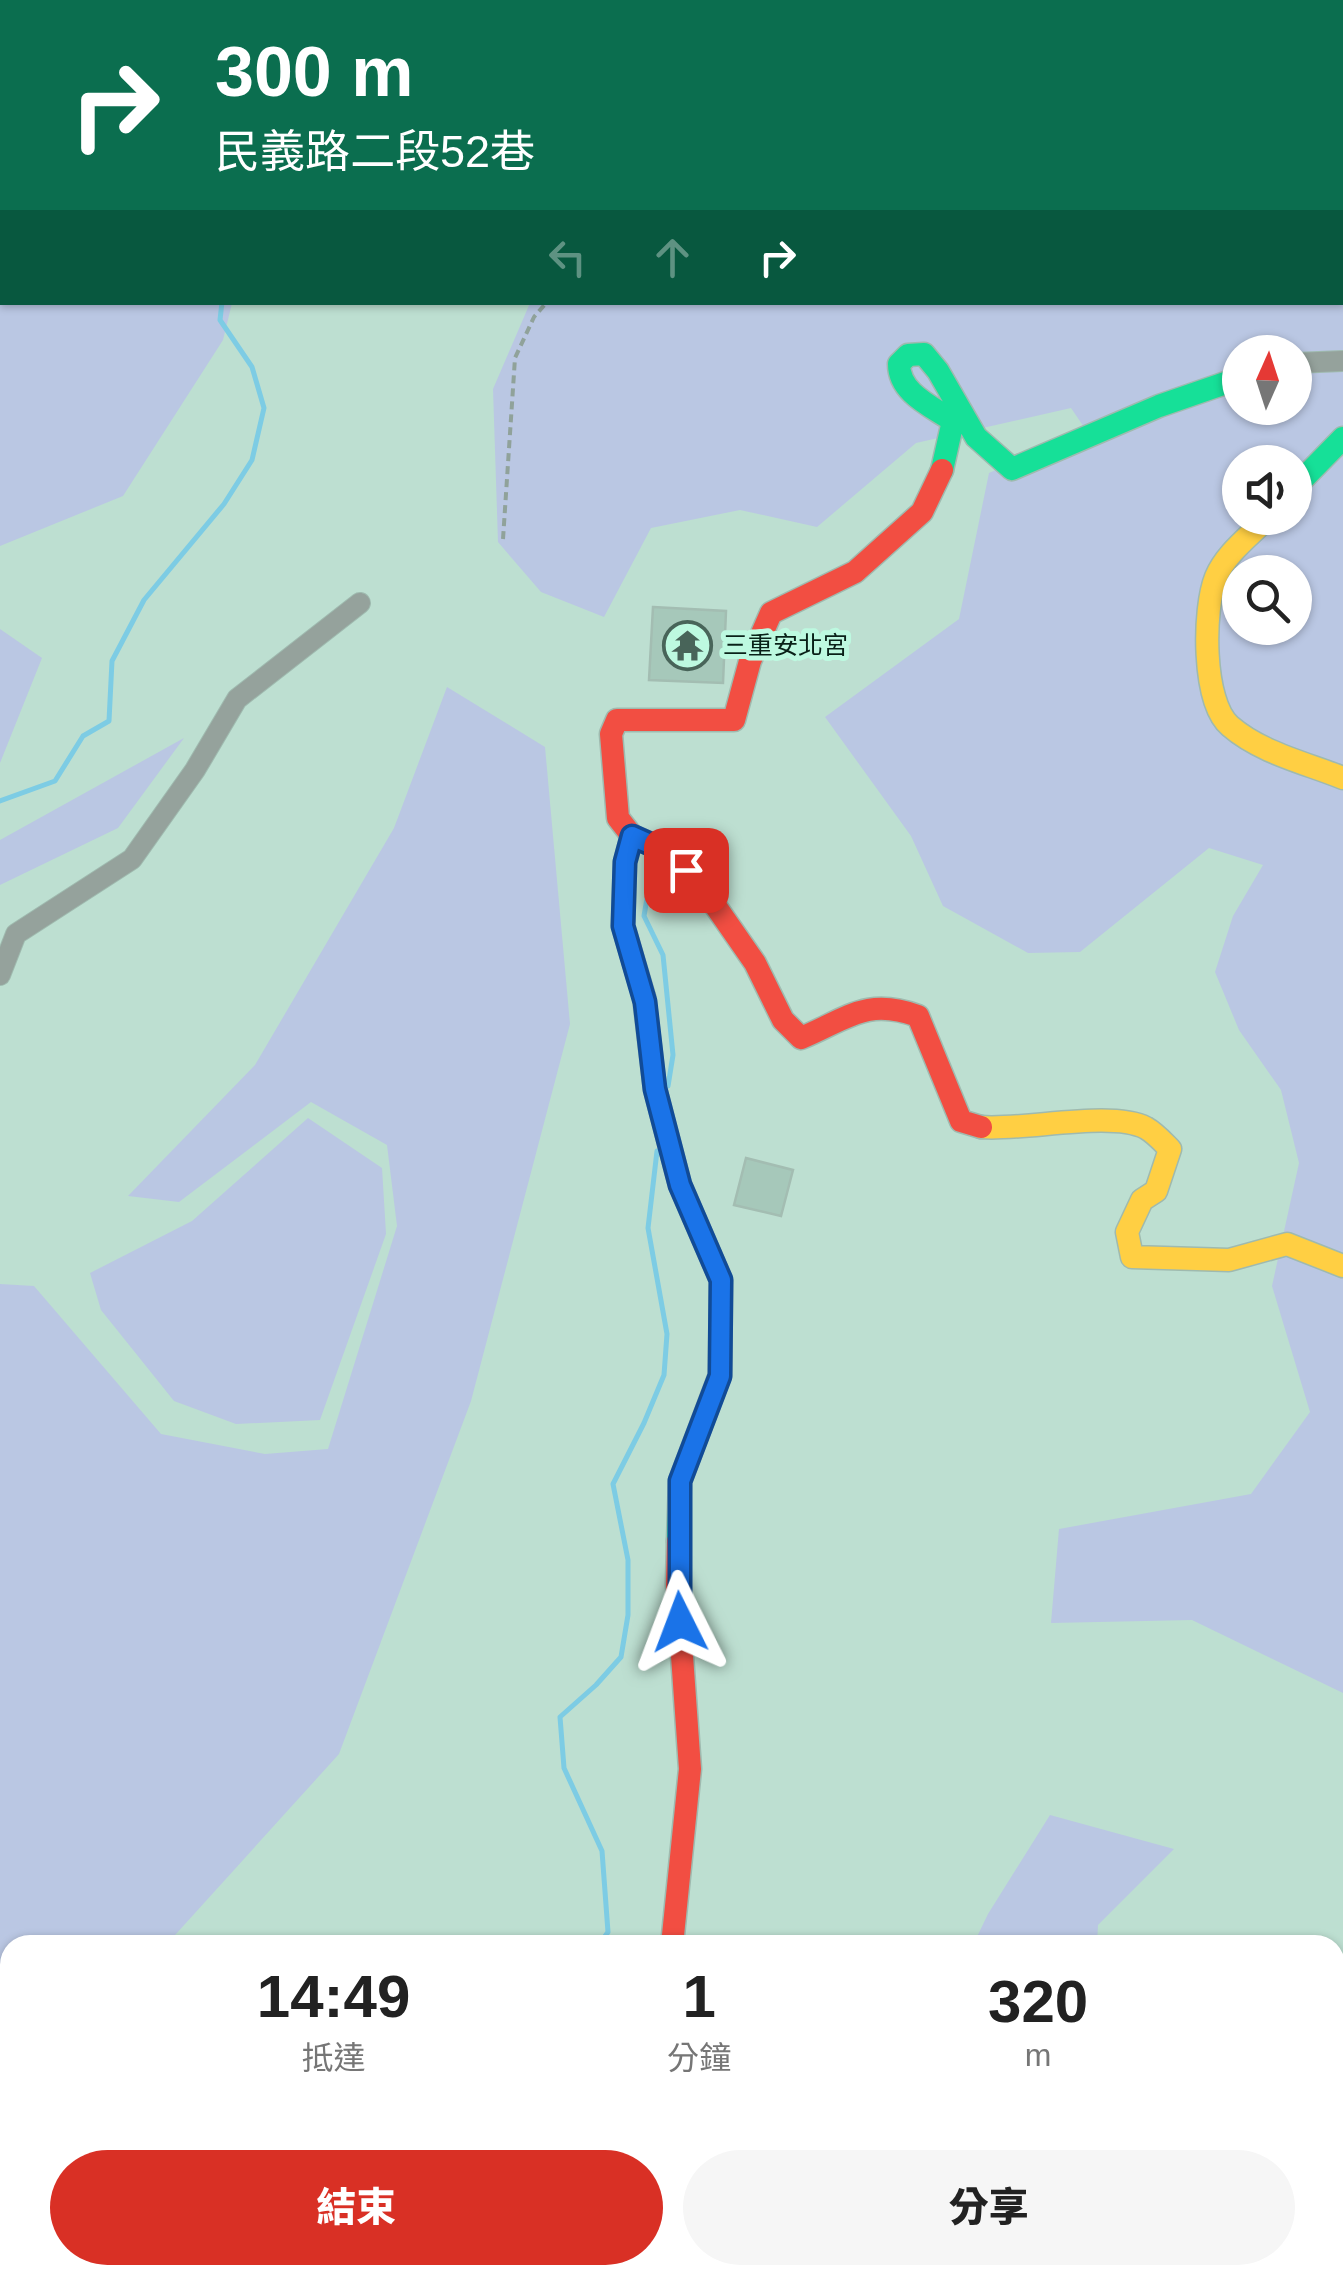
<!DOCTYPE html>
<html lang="zh-TW">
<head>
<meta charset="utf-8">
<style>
  :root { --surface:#fff; --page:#f6f6f6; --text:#222; --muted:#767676; --accent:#d93025 }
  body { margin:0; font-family:Arial,"Noto Sans TC",sans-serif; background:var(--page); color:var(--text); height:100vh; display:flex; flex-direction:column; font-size:38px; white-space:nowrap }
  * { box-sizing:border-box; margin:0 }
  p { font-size:32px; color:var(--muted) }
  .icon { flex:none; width:55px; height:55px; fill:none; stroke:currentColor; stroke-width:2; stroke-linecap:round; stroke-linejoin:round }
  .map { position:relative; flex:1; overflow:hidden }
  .panel { position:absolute; left:0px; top:1935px; width:1345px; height:350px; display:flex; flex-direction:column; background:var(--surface); border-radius:30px 30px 0 0; box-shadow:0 2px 8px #0004 }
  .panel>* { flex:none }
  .top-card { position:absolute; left:0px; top:0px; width:1345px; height:305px; box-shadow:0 2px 8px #0004; background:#0b6e4f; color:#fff; overflow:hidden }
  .needle { width:65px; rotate:3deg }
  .tools { position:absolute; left:1222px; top:335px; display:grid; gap:20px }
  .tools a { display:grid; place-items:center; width:90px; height:90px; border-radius:50%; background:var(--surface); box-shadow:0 2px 8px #0004; font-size:50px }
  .pin { position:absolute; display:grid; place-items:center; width:85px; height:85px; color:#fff; margin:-42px; border-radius:20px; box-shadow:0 5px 15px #0006 }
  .me { position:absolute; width:110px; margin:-55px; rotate:357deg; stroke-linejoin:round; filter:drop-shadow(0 0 8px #0008) }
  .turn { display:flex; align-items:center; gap:35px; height:210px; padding:0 50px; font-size:45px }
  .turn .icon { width:130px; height:130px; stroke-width:2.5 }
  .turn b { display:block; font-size:70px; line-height:85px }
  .lanes { display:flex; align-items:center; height:95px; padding:0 50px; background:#0003; justify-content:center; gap:50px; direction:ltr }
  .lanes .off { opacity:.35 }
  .eta { display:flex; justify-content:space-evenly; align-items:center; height:170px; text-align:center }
  .eta b { font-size:60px; font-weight:800; line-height:70px }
  .button { display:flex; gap:20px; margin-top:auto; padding:20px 50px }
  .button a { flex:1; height:115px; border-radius:60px; background:var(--accent); color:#fff; font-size:40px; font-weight:800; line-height:115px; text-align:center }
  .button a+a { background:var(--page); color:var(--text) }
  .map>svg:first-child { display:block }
  .green { fill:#bac7e3; fill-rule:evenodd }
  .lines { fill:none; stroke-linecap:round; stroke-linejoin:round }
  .stream { stroke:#7dcce4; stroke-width:5 }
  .building { fill:#a6c8ba; stroke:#a3bdb2; stroke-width:2.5 }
  .street-casing { stroke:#9fbaaf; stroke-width:22 }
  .fast-casing { stroke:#9fbaaf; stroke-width:25 }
  .slow-casing { stroke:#9fbaaf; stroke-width:25 }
  .jam-casing { stroke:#9fbaaf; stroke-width:25 }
  .path { stroke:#90a29a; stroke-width:4; stroke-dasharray:8 5; stroke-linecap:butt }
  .street { stroke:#95a29c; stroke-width:20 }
  .fast { stroke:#16e098; stroke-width:22 }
  .slow { stroke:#ffcf43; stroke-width:22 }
  .jam { stroke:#f24e42; stroke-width:22 }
  .route-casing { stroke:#114b97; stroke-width:25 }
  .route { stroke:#1a73e8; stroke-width:18 }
  .labels { text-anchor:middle; stroke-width:10; stroke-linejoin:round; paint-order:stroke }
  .poi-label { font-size:25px; fill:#092118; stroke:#bdf9e0; text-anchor:start }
</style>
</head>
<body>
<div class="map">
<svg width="1343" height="2285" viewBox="0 0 1343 2285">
  <rect width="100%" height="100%" fill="#bddfd1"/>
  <g class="green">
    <path d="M0,0H291L2,2V302L232,303L223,340L123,496L0,546Z"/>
    <path d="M852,0H1343V1693L1192,1620L1051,1623L1059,1529L1251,1494L1310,1412L1272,1286L1299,1163L1281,1090L1239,1030L1215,972L1233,916L1263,865L1209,848L1080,952L1028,953L943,906L911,836L825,717L959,619L989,473L1086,430L1071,408L916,443L817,527L740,510L651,528L604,617L541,592L498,542L493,389L530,303L1342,302V2H851ZM1240,352H1295V408H1240ZM1240,462H1295V518H1240ZM1240,572H1295V628H1240Z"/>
    <path d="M0,629L42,658L0,763Z"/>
    <path d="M447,687L545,747L570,1024L471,1401L339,1754L166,1945H10V2227L0,2235V1284L34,1286L161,1434L265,1454L328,1449L397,1226L387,1145L311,1102L179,1202L128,1196L255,1065L394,828Z"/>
    <path d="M184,738L118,828L0,885V840Z"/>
    <path d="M308,1118L382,1168L386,1234L320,1420L236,1424L174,1401L101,1310L90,1273L192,1221Z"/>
    <path d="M1050,1815L1174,1849L1098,1925L1097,1945H973L988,1914Z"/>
    <path d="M1343,2081V2285H1169L1182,2275H1335V2083Z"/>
    <path d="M67,2275H321L322,2285H70Z"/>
    <path d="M899,2275H1114L1107,2285H897Z"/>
  </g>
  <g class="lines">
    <g class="stream">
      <path d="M339,0L340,2"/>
      <path d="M0,801L55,781L83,736L109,721L112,661L144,600L224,504L252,460L264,408L252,367L220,320L222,302"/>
      <path d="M652,869L644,916L663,955L673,1055L668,1086"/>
      <path d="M599,1945L608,1932L602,1851L564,1768L560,1717L596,1685L621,1657L628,1615V1560L613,1484L644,1423L664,1375L667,1334L648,1228L657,1151"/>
      <path d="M1238,2275L1239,2285"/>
      <path d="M583,2285L588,2275"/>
    </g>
  </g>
  <g class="building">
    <path d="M653,607L726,611L723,683L649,680Z"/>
    <path d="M746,1158L793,1170L781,1216L734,1205Z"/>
  </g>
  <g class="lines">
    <defs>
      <g id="street">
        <path d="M1295,363L1343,361"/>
        <path d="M0,975L16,934L132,859L195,770L237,699L360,603"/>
        <path d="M646,2285L648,2275"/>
      </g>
      <g id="fast">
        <path d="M942,470L953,421C931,406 899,393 899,364L908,355L924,354L938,371L976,437L1012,469L1159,406L1240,378"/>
        <path d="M1295,487L1343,438"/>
        <path d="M644,997L655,1089L680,1185L721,1280L720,1375L680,1481L678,1541"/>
      </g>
      <g id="slow">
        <path d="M1094,0V2"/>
        <path d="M1267,518C1250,536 1226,553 1216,577C1203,609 1202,702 1230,726C1261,753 1306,763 1343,778"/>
        <path d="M981,1127C1024,1131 1111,1110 1146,1128C1155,1133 1163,1142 1170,1149L1156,1191L1142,1200L1127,1232L1132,1257L1229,1260L1287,1244L1343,1266"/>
      </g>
      <g id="jam">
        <path d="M1342,210L1343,211"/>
        <path d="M632,836L618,818L611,734L617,720H734L750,661L771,613L855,572L922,512L942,470"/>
        <path d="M644,997L623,926L625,862L632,836L668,852L703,888L755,963L783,1020L801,1038C847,1019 866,997 918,1016L961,1121L981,1127"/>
        <path d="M672,1945L690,1769L677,1585L678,1541"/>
      </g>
    </defs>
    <use href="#street" class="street-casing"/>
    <use href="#fast" class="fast-casing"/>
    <use href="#slow" class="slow-casing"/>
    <use href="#jam" class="jam-casing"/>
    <g class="path">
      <path d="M853,2L855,0"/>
      <path d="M503,539L515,358L534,317L547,302"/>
    </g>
    <use href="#street" class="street"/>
    <use href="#fast" class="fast"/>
    <use href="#slow" class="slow"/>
    <use href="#jam" class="jam"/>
  </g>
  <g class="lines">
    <defs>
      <path id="route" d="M680,1622V1481L720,1376L721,1280L680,1185L655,1089L645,1002L623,926L625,862L632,836L668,852L686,870"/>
    </defs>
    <use href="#route" class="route-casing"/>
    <use href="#route" class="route"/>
  </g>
  <defs>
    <symbol id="temple-ring" viewBox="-11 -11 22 22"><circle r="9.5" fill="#bdf9e0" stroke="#486459" stroke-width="1.5"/><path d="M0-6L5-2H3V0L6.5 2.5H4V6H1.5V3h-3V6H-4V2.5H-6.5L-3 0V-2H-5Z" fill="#486459"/></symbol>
  </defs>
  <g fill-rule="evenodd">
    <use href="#temple-ring" x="660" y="618" width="55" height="55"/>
  </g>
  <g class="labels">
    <g class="poi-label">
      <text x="723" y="654">三重安北宮</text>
    </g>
  </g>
</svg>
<div class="tools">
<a><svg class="needle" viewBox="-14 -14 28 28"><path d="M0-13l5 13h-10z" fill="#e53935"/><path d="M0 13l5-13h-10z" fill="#767676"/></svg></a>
<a><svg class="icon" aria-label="sound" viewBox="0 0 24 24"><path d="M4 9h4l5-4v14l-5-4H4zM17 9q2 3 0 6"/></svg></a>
<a><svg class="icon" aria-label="search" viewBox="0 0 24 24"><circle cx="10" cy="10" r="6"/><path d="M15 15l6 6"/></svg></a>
</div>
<div class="pin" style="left:686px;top:870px;background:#d93025"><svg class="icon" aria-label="arrive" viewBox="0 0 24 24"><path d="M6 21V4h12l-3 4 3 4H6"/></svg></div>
<svg class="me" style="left:680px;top:1622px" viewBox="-20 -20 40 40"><path d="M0-17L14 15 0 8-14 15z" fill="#1a73e8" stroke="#fff" stroke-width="4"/></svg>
<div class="top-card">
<div class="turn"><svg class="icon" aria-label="right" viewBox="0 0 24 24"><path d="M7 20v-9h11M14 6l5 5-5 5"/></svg><div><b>300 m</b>民義路二段52巷</div></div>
<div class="lanes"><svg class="icon off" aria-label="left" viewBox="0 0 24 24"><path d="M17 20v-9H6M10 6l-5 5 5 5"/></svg><svg class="icon off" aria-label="ahead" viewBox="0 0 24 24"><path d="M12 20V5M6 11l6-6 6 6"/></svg><svg class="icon" aria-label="right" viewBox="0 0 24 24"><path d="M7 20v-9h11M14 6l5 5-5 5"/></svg></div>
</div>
<section class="panel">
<div class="eta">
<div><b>14:49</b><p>抵達</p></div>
<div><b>1</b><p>分鐘</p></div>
<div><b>320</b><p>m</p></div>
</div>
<div class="button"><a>結束</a><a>分享</a></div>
</section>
</div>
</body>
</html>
